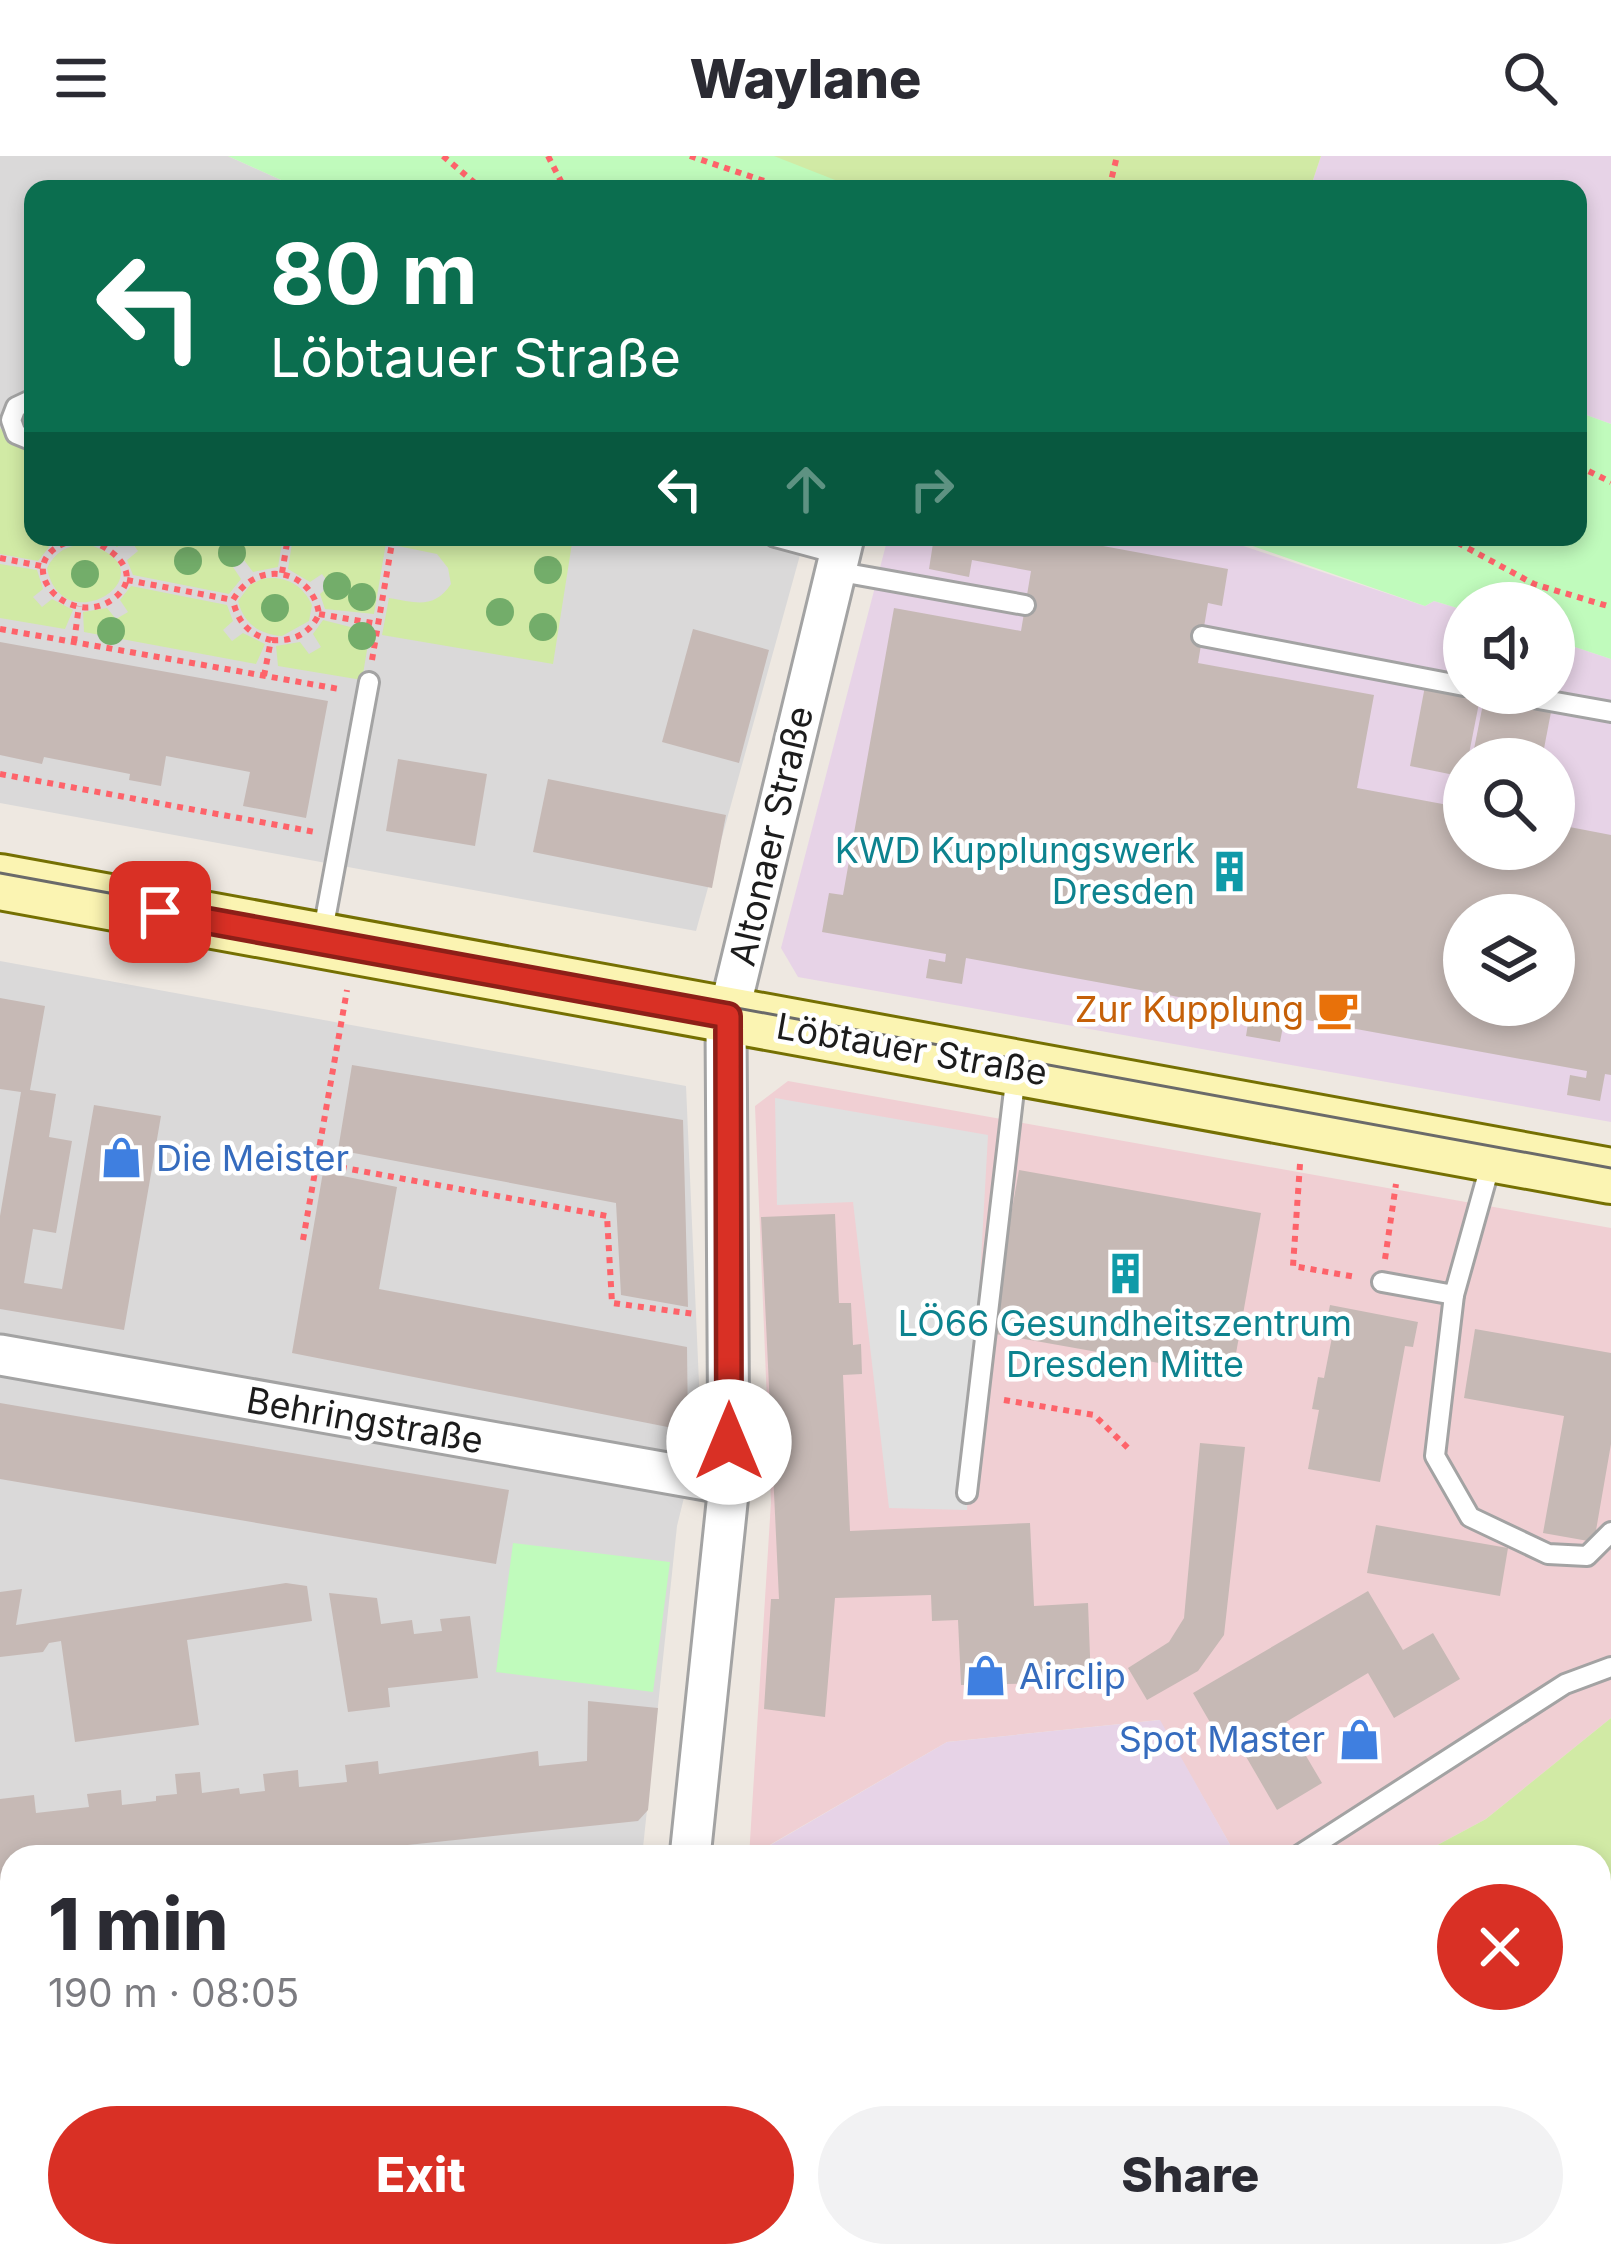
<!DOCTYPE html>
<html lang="en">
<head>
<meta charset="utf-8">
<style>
  :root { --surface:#fff; --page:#f2f2f3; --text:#2b2b33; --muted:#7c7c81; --accent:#d93025 }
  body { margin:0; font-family:Inter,sans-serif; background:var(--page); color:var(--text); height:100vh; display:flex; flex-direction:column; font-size:45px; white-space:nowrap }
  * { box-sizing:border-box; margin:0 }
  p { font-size:39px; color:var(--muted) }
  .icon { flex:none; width:66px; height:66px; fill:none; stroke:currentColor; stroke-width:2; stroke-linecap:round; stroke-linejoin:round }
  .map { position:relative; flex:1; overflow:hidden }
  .panel { position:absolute; left:0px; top:1689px; width:1611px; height:423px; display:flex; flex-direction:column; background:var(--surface); border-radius:36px 36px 0 0; box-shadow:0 6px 18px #0003 }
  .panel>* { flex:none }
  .banner { position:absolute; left:24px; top:24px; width:1563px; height:366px; border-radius:24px; box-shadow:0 6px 18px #0003; background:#0b6e4f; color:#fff; overflow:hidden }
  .controls { position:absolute; left:1443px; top:426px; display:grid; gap:24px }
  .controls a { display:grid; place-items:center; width:132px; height:132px; border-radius:50%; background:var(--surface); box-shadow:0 6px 18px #0003; font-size:60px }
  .pin { position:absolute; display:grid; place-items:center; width:102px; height:102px; color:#fff; margin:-51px; border-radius:24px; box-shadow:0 6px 18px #0006 }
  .me { position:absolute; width:132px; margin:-66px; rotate:0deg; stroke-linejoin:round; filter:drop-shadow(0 0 9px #0008) }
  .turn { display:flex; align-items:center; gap:42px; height:252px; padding:0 48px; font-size:54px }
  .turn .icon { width:156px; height:156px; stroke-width:2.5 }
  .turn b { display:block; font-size:84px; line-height:102px }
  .lanes { display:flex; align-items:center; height:114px; padding:0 48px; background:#0003; justify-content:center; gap:60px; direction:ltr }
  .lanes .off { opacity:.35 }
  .round { display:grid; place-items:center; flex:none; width:126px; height:126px; border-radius:63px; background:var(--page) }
  .overview { display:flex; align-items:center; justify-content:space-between; height:204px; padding:0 48px }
  h1 { font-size:72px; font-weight:800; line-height:90px }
  .cta { display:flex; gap:24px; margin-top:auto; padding:24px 48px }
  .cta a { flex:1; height:138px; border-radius:72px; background:var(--accent); color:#fff; font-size:48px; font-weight:800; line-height:138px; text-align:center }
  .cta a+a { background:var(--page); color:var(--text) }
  header { display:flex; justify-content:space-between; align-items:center; height:156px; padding:0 48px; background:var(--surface); font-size:54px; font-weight:800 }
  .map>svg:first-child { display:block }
  .residential { fill:#dad9d9 }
  .commercial { fill:#f0cfd3 }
  .industrial { fill:#e7d3e7; fill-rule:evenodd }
  .grass { fill:#d1eaa5 }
  .park { fill:#c0fbbc }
  .parking { fill:#e0e0e0 }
  .building { fill:#c6b9b5; fill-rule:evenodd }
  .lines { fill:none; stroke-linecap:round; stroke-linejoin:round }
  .service-casing { stroke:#a3a3a3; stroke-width:24 }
  .minor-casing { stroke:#a3a3a3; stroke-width:45 }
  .secondary-casing { stroke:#757002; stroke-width:60 }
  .path { stroke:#fe636a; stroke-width:6; stroke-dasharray:6 6; stroke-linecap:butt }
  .service { stroke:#fff; stroke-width:18 }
  .minor { stroke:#fff; stroke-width:39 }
  .secondary { stroke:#fbf4b2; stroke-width:54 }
  .tram { stroke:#6a6a6a; stroke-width:3 }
  .tree { fill:#73ad6a }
  .route-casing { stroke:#8d1f18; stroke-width:30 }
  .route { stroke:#d93025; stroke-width:21 }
  .labels { text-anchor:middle; stroke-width:9; stroke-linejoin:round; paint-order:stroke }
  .street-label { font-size:36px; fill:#1c1c1c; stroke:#fff }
  .culture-label { font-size:36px; fill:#0d838f; stroke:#fff; text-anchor:end }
  .food-label { font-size:36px; fill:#c56008; stroke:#fff; text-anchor:end }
  .shop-label { font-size:36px; fill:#366cbe; stroke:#fff; text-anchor:start }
</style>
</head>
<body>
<header><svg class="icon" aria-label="menu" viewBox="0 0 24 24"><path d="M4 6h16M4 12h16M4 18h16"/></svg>Waylane<svg class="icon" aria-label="search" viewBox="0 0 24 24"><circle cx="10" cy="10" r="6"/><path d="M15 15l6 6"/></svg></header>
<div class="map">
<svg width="1611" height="2110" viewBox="0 0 1611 2110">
  <rect width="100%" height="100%" fill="#eee8e1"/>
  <g class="residential">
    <path d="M0,0H228L301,33H33V381H805L696,775L0,647Z"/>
    <path d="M0,805L686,930L701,1273L677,1370L642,1701H12V2100H821L826,2110H0Z"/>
    <path d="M1035,2100H1399L1406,2110H1022Z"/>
  </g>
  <path class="commercial" d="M788,925L1611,1072V1562L1486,1663L1415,1701H1237L1159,1564L947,1586L749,1701L771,1346L755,950Z"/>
  <g class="industrial">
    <path d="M1321,0H1611V268L1578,256V33H1310Z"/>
    <path d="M888,381H1216L1425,450L1434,445L1464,454V537H1554V484L1611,503V966L798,821L781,792ZM1464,603H1554V693H1464ZM1464,759H1554V849H1464Z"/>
    <path d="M1160,1564L1237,1701H750L947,1586Z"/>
    <path d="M935,2100H1035L1022,2110H941Z"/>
  </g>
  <g class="grass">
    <path d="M590,0H1321L1310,33H609Z"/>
    <path d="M0,272L10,282L33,292V381H42L49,391L38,405L0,398Z"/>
    <path d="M101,381H283L278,411L253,416L244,404L233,411L241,423L229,438L133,419L127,404L138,395L129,382L117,391Z"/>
    <path d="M293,381H326L329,385L336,381H387L374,458L325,453L320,438L330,429L322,418L310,426L288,413Z"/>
    <path d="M399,381H573L553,508L382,479L389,442C417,447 434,453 451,428L448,412L437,398L398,390Z"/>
    <path d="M90,389C174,416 62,489 47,412C56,394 70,387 90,389Z"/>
    <path d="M0,408L37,414L43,433L33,441L42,451L52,443L73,454L65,473L0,462Z"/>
    <path d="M262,423C284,419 302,428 312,449L309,465L282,480C259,478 244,468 238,445L250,429Z"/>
    <path d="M131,430L227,449L233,465L223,474L232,485L243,477L265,488L256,508L84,476L83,456L107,452L116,463L128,456L120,444Z"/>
    <path d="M323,464L370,476L362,524L278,510L276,490L300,486L309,498L321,491L313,478Z"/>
    <path d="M1611,1562V2110H1406L1399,2100H1599V1701H1415L1486,1663Z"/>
  </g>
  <g class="park">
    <path d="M228,0H774L858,33H301Z"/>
    <path d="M1578,256L1611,268V503L1554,484V447H1464V454L1434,445L1425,450L1227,381H1578Z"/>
    <path d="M513,1387L670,1406L653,1536L496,1516Z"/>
  </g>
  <path class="parking" d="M775,942L988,979L967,1354L889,1352L853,1046L777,1049Z"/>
  <g class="building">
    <path d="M934,381H1054L1228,413L1222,450L1208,447L1198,507L1374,539L1357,632L1464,652V693H1554V668L1611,679V919L1605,918L1600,945L1567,939L1570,919L1586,922L1587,915L1285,860L1280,886L1246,880L1249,861L1265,864L1266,857L966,802L962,828L926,822L929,803L945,806L946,798L822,776L829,737L843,739L894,452L1021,475L1031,415L972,404L969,421L929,413ZM1464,759H1554V849H1464Z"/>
    <path d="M693,473L769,494L739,607L662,586Z"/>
    <path d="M0,486L328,545L306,662L243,650L250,616L166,600L161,630L129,624L130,618L44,601L42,608L0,599Z"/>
    <path d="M1425,530L1480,542L1468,603H1464V621L1410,610Z"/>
    <path d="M1484,543L1551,556L1542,603H1472Z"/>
    <path d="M398,603L487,618L475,690L386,675Z"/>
    <path d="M548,623L726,659L712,732L533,696Z"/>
    <path d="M0,842L45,850L30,934L56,938L49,981L72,985L56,1077L33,1073L24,1127L62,1133L94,949L161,960L124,1174L0,1153V1060L21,936L0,933Z"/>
    <path d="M352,909L683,964L688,1151L621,1139L616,1047L338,994Z"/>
    <path d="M1019,1014L1261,1057L1232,1220L990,1177Z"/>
    <path d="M323,1016L397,1031L379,1133L687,1191L688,1275L292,1197Z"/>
    <path d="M835,1058L839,1147H851L853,1189L861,1188L862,1218L843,1219L850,1375L1030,1367L1034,1450L1088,1447L1091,1526L961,1529L958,1464L932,1465L931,1439L835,1442L825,1561L764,1553L771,1443H779L761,1061Z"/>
    <path d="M1330,1149L1418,1166L1413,1191L1405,1190L1380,1326L1308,1313L1319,1254L1312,1253L1318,1221L1324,1222L1333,1176L1325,1175Z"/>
    <path d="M1475,1173L1611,1197V1288L1594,1386L1543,1377L1564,1260L1464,1242Z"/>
    <path d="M0,1247L509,1334L496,1408L0,1323Z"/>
    <path d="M1200,1287L1245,1291L1224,1479L1198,1515L1147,1544L1128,1512L1169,1486L1184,1462Z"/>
    <path d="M1376,1369L1508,1392L1500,1440L1367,1417Z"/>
    <path d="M286,1427L307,1430L312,1465L187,1484L199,1569L75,1586L61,1485L49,1487L43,1496L0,1501V1436L22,1433L16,1469Z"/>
    <path d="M1368,1435L1403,1494L1433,1477L1460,1523L1394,1562L1368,1517L1286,1566L1322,1627L1277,1654L1241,1592L1229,1599L1193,1537Z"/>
    <path d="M329,1437L377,1442L381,1468L412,1464L414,1478L442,1475L440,1463L470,1460L478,1522L388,1532L390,1551L348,1556Z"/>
    <path d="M588,1545L658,1552L648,1654L638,1665L293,1701H12V1731L0,1733V1643L34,1639L36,1657L89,1651L87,1638L121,1634L122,1649L156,1645V1640L177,1638L175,1618L200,1616L202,1637L239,1632L240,1638L265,1635L263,1618L298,1614L299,1631L347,1626L345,1609L378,1605L379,1618L538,1595L539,1610L587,1605Z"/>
    <path d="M12,1838V1919L0,1920V1839Z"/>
    <path d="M56,2100H125L126,2105L57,2110Z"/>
    <path d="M370,2100H426L427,2110H371Z"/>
    <path d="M512,2100H552L532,2110H513Z"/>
    <path d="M749,2100H821L827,2110H754Z"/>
    <path d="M1249,2100H1320L1322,2103L1314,2110H1257Z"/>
  </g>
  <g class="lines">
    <defs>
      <g id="service">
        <path d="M33,243L16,251L11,264L16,278L33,285"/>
        <path d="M775,381L838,398"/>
        <path d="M835,415L1025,449"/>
        <path d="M1202,480L1464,530"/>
        <path d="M1505,537L1611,556"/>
        <path d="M322,780L369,526"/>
        <path d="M1382,1126L1454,1139L1492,1003"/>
        <path d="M1454,1139L1435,1300L1470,1361L1548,1398L1587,1400L1611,1376"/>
        <path d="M967,1337L1016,917"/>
        <path d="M1296,1701L1565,1528L1611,1511"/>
        <path d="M1035,2110L1049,2100"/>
      </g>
      <g id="minor">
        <path d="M0,1199L729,1328"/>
        <path d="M690,1701L729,1328L726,869L844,381"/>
        <path d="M0,1788L12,1787"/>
        <path d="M874,2100L880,2110"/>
      </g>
      <path id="secondary" d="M0,726L1611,1020"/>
    </defs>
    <use href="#service" class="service-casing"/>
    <use href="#minor" class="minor-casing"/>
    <use href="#secondary" class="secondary-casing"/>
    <g class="path">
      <path d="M443,0L482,33"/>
      <path d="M548,0L565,33"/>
      <path d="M690,0L788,33"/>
      <path d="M1109,33L1117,0"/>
      <path d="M1578,310L1611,326"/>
      <path d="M1447,381L1534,428L1611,451"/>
      <path d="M78,383C106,384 149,417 113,443C66,477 2,400 78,383Z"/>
      <path d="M0,402L41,410"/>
      <path d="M282,417L288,381"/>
      <path d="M127,424L233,444"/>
      <path d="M319,458L378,468"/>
      <path d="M0,473L339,533"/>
      <path d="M74,486L79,450"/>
      <path d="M372,504L393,381"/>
      <path d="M264,520L271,484C249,479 237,465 233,444C256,403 312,412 319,458C310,478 292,486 271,484"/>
      <path d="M0,618L315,676"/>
      <path d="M317,1007L607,1060L612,1147L695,1158"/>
      <path d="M1300,1008L1293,1110L1356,1121"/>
      <path d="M303,1084L347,834"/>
      <path d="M1385,1103L1396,1028"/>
      <path d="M1004,1244L1094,1259L1131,1295"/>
      <path d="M46,2100L47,2110"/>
      <path d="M231,2100L232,2110"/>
      <path d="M354,2100L355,2110"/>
      <path d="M1526,2100L1533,2110"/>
      <path d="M248,2110L334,2100"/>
    </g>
    <use href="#service" class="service"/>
    <use href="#minor" class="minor"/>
    <use href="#secondary" class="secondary"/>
    <path class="tram" d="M0,717L1611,1012"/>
  </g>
  <g class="tree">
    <circle cx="232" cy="397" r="14"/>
    <circle cx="188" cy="405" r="14"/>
    <circle cx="548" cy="414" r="14"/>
    <circle cx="85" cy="418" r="14"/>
    <circle cx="337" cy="430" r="14"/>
    <circle cx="362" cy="441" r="14"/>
    <circle cx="275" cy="452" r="14"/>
    <circle cx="500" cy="456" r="14"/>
    <circle cx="543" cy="471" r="14"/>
    <circle cx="111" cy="475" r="14"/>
    <circle cx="362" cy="480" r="14"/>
  </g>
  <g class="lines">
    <defs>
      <path id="route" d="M160,756L728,860L729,1286"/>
    </defs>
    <use href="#route" class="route-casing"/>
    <use href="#route" class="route"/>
  </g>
  <defs>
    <symbol id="building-bare" viewBox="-9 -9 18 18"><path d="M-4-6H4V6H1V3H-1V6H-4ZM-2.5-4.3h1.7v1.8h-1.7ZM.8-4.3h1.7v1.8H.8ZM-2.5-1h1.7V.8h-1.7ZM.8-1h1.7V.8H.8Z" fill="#0f9aa8" stroke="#fff" stroke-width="2.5" paint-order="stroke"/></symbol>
    <symbol id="cafe-bare" viewBox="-9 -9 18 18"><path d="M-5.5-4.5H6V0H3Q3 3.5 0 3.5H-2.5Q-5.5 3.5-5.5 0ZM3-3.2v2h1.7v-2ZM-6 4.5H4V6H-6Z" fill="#e8710a" stroke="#fff" stroke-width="2.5" paint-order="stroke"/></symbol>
    <symbol id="shop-bare" viewBox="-9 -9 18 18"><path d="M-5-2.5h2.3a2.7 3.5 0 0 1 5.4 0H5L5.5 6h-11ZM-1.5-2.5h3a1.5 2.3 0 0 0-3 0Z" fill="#3f7fe0" stroke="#fff" stroke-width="2.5" paint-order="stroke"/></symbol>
  </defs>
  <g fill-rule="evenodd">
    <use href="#building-bare" x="1200" y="686" width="59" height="59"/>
    <use href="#cafe-bare" x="1308" y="824" width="59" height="59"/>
    <use href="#shop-bare" x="92" y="972" width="59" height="59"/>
    <use href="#building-bare" x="1096" y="1088" width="59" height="59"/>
    <use href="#shop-bare" x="956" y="1490" width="59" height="59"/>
    <use href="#shop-bare" x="1330" y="1554" width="59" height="59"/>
  </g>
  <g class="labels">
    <g class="street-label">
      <text transform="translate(771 680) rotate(-77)" y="13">Altonaer Straße</text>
      <text transform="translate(912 893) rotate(10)" y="13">Löbtauer Straße</text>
      <text transform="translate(365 1264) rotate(10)" y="13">Behringstraße</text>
    </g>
    <g class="culture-label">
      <text x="1195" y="707">KWD Kupplungswerk<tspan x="1195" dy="41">Dresden</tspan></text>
      <text x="1125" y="1180" text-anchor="middle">LÖ66 Gesundheitszentrum<tspan x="1125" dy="41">Dresden Mitte</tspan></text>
    </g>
    <g class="food-label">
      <text x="1304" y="866">Zur Kupplung</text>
    </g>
    <g class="shop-label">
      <text x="156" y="1015">Die Meister</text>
      <text x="1019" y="1533">Airclip</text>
      <text x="1325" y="1596" text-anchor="end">Spot Master</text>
    </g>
  </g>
</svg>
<div class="controls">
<a><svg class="icon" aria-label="sound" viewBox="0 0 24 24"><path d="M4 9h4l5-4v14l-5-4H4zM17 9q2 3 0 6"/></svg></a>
<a><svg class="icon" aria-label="search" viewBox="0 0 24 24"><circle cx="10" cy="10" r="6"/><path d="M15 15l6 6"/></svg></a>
<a><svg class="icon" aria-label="layers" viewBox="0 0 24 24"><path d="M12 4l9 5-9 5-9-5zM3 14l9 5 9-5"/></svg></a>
</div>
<div class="pin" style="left:160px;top:756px;background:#d93025"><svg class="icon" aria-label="arrive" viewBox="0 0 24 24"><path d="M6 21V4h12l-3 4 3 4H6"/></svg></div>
<svg class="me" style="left:729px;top:1286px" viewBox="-20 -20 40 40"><circle r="19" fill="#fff"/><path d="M0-13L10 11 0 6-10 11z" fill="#d93025"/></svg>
<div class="banner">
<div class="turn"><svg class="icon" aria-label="left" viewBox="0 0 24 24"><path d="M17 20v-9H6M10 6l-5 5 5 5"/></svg><div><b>80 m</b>Löbtauer Straße</div></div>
<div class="lanes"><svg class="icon" aria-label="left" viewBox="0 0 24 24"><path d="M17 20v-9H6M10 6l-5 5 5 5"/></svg><svg class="icon off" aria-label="ahead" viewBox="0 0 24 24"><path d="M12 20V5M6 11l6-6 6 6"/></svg><svg class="icon off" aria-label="right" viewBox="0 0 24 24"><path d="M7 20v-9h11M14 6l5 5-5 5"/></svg></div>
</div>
<section class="panel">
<div class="overview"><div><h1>1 min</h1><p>190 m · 08:05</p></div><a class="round" style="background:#d93025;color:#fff"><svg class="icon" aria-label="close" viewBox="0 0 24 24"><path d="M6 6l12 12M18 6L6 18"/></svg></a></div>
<div class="cta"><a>Exit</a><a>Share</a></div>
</section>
</div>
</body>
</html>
